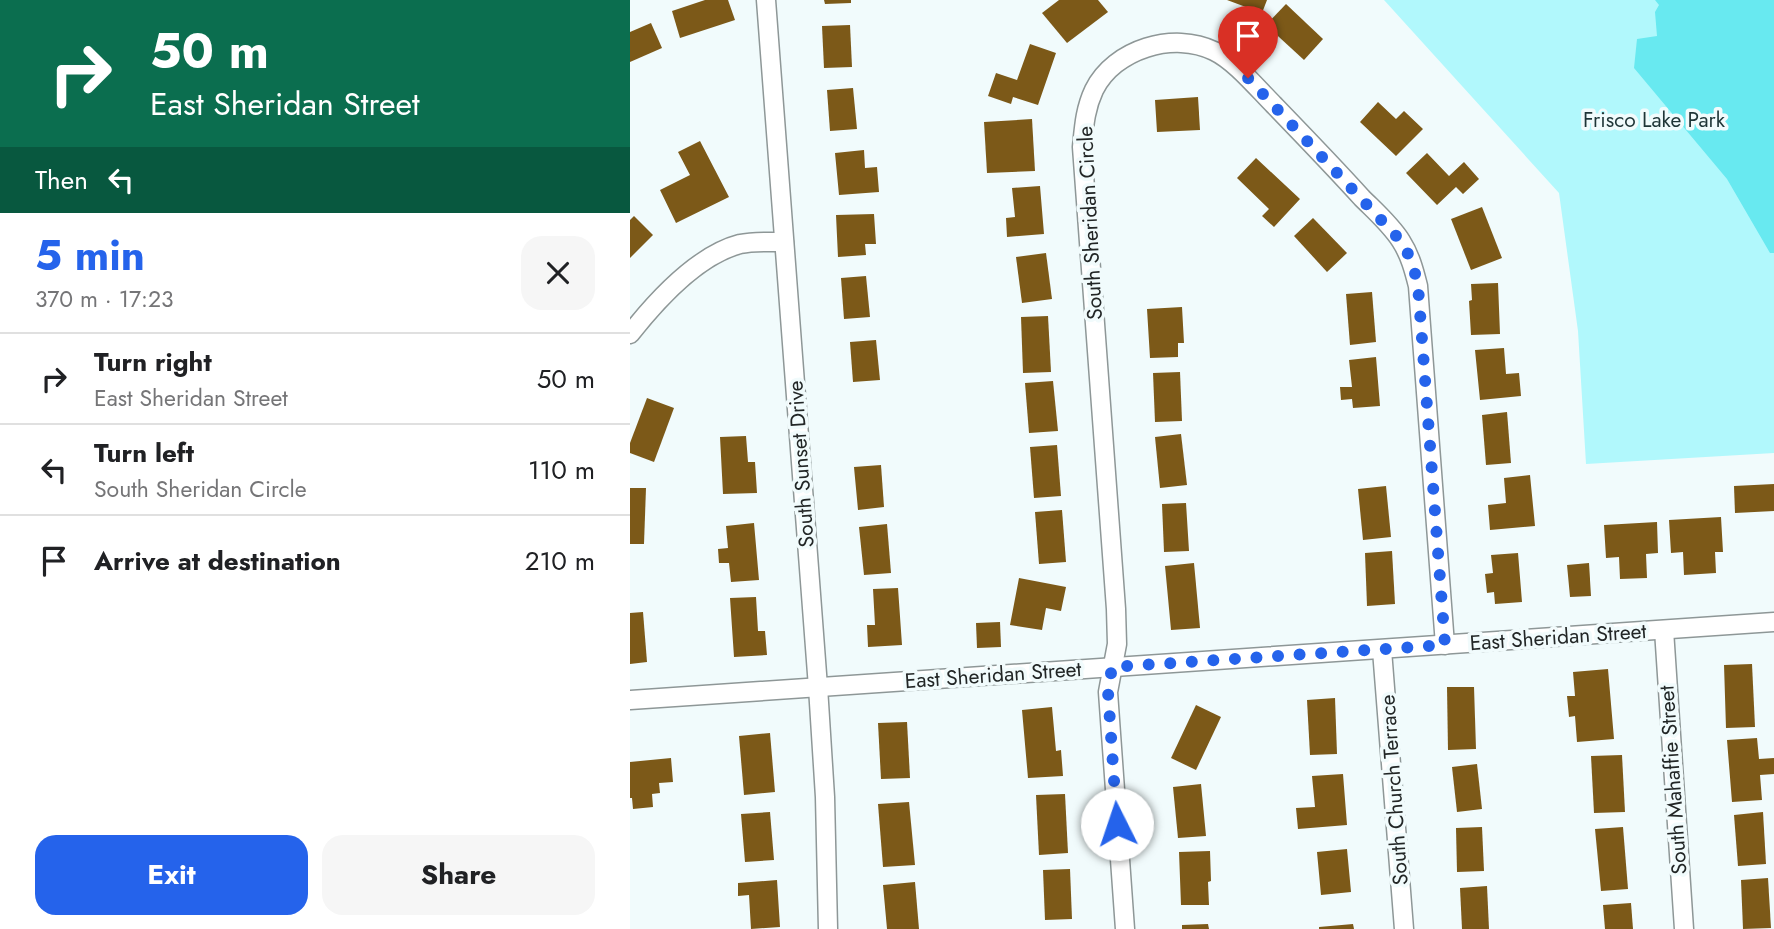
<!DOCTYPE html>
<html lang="en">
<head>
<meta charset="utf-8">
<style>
  :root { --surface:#fff; --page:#f6f6f6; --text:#202124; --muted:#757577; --line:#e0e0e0; --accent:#2563eb }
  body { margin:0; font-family:Jost,sans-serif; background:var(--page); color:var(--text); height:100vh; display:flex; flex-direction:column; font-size:26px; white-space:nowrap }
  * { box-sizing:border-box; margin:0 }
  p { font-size:23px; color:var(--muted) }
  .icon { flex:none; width:38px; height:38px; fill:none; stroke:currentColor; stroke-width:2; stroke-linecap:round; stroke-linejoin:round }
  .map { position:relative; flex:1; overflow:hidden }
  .sheet { display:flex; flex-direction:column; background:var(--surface); width:630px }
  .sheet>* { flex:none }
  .banner { background:#0b6e4f; color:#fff; overflow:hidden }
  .pin { position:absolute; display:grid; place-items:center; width:60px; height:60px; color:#fff; margin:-72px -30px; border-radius:50% 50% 50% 0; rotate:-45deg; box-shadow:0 0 7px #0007 }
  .pin .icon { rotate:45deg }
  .me { position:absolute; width:77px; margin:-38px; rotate:356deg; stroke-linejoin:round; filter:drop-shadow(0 0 5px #0008) }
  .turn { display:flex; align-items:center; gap:24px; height:147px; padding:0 35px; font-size:32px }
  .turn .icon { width:91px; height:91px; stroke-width:2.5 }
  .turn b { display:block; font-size:49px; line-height:60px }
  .then { display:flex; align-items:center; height:66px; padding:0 35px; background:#0003; gap:14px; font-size:26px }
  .round { display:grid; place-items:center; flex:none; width:74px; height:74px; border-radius:21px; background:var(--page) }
  .headline { display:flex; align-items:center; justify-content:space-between; height:119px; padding:0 35px }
  h1 { font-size:42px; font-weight:700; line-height:52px; color:var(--accent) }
  .action { display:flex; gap:14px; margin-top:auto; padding:14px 35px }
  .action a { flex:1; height:80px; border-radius:21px; background:var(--accent); color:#fff; font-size:28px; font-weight:700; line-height:80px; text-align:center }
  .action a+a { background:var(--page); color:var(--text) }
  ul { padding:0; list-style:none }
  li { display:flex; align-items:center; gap:21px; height:91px; padding:0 35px; border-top:2px solid var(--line) }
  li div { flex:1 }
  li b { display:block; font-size:26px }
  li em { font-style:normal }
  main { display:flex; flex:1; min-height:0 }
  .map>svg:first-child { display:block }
  .green { fill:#b1f8fc }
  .water { fill:#68e9f0 }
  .building { fill:#7c5918 }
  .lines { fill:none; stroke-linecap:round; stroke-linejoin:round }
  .street-casing { stroke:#8e9797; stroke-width:21 }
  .street { stroke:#fff; stroke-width:18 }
  .route { stroke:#2563eb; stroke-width:12; stroke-dasharray:0 21.6 }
  .labels { text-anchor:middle; stroke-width:7; stroke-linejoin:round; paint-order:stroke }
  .park-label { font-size:21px; fill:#1f3537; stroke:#f1fbfc }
  .street-label { font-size:21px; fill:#222626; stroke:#f1fbfc }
</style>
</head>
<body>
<main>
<section class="sheet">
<div class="banner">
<div class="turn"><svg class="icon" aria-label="right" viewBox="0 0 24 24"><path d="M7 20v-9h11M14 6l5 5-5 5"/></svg><div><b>50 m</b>East Sheridan Street</div></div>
<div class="then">Then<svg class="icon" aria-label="left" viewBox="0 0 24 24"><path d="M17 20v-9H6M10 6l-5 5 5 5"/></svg></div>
</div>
<div class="headline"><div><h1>5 min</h1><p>370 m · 17:23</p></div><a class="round"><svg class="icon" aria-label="close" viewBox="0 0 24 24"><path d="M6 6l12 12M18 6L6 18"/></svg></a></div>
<ul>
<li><svg class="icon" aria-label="right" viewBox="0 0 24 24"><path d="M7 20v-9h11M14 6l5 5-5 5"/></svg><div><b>Turn right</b><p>East Sheridan Street</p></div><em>50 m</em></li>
<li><svg class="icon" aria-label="left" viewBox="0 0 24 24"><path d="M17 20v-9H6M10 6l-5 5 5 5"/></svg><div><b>Turn left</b><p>South Sheridan Circle</p></div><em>110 m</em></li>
<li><svg class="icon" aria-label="arrive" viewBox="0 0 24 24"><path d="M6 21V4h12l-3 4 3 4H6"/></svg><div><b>Arrive at destination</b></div><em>210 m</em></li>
</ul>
<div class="action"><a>Exit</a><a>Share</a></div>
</section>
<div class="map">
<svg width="1144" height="929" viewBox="0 0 1144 929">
  <rect width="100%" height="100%" fill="#f1fbfc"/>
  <path class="green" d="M754,0H1144V453L956,464L948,331L929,193Z"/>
  <path class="water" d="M1025,0H1144V253H1140L1097,179L1004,68L1007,39L1027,36L1025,12L1029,5Z"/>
  <g class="building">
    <path d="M75,0H98L105,20L50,38L42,11Z"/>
    <path d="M194,0H221V3L195,4Z"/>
    <path d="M429,0H468L478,12L437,43L412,13Z"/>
    <path d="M597,0H637L632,13Z"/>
    <path d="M656,4L693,39L674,60L636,25Z"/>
    <path d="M21,23L32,48L0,62V32Z"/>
    <path d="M220,25L222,67L194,68L192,26Z"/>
    <path d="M400,44L426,53L408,105L383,97L381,104L358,96L366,73L387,80Z"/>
    <path d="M223,88L227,129L200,131L197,90Z"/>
    <path d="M568,97L570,130L527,132L525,100Z"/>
    <path d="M748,102L766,119L774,111L793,129L766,156L730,122Z"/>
    <path d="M402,119L405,171L357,173L354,122Z"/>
    <path d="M70,141L99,197L46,223L30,190L60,175L48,152Z"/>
    <path d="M234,150L235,168L247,167L249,192L209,195L205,153Z"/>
    <path d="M797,153L819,176L834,162L849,179L833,194L826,187L807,205L776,173Z"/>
    <path d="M626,158L670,199L644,227L632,216L639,209L607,178Z"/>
    <path d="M410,186L414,234L377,237L376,218L385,217L382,188Z"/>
    <path d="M852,207L872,258L841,270L821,219Z"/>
    <path d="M244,214L246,244H235L236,255L208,257L206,215Z"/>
    <path d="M4,216L23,235L0,258V220Z"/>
    <path d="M683,218L717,253L697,272L664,236Z"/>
    <path d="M416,253L422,299L392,303L386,257Z"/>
    <path d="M236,276L240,317L214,319L211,278Z"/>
    <path d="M868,283L870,334L841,335L839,301L842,300L841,284Z"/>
    <path d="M742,292L746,342L720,345L716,294Z"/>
    <path d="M552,307L554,343H548V357L520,358L517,309Z"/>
    <path d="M418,316L421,372L393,373L391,317Z"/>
    <path d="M246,340L250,380L223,382L220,342Z"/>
    <path d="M874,348L876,374L889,373L891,396L850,400L845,350Z"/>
    <path d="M746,357L750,406L723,408L722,399L711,400L710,387H722L719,360Z"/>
    <path d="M550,372L552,421L525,422L523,373Z"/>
    <path d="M423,381L428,431L399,433L395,383Z"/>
    <path d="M17,398L44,408L24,462L0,453V443Z"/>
    <path d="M877,412L881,463L856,465L852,415Z"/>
    <path d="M551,434L557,485L530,488L525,437Z"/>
    <path d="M116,436L118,462H125L127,493L93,494L90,437Z"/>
    <path d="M427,445L431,496L404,498L400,447Z"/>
    <path d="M251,465L254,507L228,510L224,467Z"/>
    <path d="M900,475L905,526L860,530L858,505L876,503L874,478Z"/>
    <path d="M1144,484V511L1105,513L1104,486Z"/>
    <path d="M756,486L761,537L733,540L728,489Z"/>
    <path d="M0,488H16L14,544H0Z"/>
    <path d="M556,503L559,551L534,552L532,504Z"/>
    <path d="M432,510L436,562L409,564L405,512Z"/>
    <path d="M1091,517L1093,552H1085L1086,573L1054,575L1053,552L1041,553L1039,520Z"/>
    <path d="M1027,522L1028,553L1016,554L1017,578L990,579L989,557L976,558L974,525Z"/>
    <path d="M124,523L129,580L101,582L99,563H89L88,549L98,548L96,526Z"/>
    <path d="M257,524L261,573L234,575L229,527Z"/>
    <path d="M762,551L765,604L737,606L735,553Z"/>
    <path d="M888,553L892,602L865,604L864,592L857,593L855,574L863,573L861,555Z"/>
    <path d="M564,563L570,628L541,630L535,566Z"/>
    <path d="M959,563L961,596L940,597L937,565Z"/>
    <path d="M389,578L436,587L431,611L416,608L412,630L380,625Z"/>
    <path d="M268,588L272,645L238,647L237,625H245L243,589Z"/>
    <path d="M126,597L128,631H135L137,655L104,657L100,598Z"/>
    <path d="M13,612L17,662L0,664V613Z"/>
    <path d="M370,622L371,647L347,648L346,623Z"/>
    <path d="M1122,664L1125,727L1096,728L1094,665Z"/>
    <path d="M978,669L984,739L947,742L945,716L939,717L937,696H945L943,672Z"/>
    <path d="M817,687H844L846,749L818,750Z"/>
    <path d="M705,698L707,754L680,755L677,700Z"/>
    <path d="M566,705L591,717L566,770L541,758Z"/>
    <path d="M422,707L426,751L431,750L433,776L398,778L392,710Z"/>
    <path d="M277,722L280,778L251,779L248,723Z"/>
    <path d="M140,733L145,792L114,795L109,736Z"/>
    <path d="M1127,738L1129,759L1144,758V774L1130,775L1132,800L1102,802L1097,740Z"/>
    <path d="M992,755L995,812L964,813L961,756Z"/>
    <path d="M41,758L43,782L29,783L30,793L22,794L23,807L3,809L2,798H0V762Z"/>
    <path d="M847,764L852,809L827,812L822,767Z"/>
    <path d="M713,774L717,825L668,829L666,808L685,807L682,776Z"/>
    <path d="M571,784L576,836L548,838L543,787Z"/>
    <path d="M435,794L438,853L409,855L406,795Z"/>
    <path d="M279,802L285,865L253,867L248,804Z"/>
    <path d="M140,812L144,860L115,862L111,814Z"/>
    <path d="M1133,812L1136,864L1108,866L1104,815Z"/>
    <path d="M852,827L854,871L827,872L826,828Z"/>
    <path d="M993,827L998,889L971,891L965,829Z"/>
    <path d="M717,849L721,892L691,895L687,852Z"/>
    <path d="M580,851L581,881L578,882L579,905H551L549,852Z"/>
    <path d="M440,869L442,919L415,920L413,870Z"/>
    <path d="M1138,878L1141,928L1113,929L1111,880Z"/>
    <path d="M147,880L150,927L121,929L119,895L108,896V883Z"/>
    <path d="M285,882L289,929H257L253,885Z"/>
    <path d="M857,886L859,929H832L830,888Z"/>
    <path d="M1001,903L1003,929H975L973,905Z"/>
    <path d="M578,924L579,929H552V925Z"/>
    <path d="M723,924L724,929H689V927Z"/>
  </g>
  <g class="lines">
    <defs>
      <g id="street">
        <path d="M136,0L188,687L195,797L198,929"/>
        <path d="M0,334C26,301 68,255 110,244C124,241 140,242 154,242"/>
        <path d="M1034,630L1054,929"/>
        <path d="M752,650L774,929"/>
        <path d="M0,700L1144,622"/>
        <path d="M495,929L478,692L487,644L486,609L452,147C454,127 455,109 464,90C484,49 544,31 584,51C605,61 627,88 644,105C673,135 703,166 732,198C745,211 761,225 771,241C780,255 784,270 788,286L815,645"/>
      </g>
    </defs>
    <use href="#street" class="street-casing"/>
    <use href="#street" class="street"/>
  </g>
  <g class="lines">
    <path class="route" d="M487,824L478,692L482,667L815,645L788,286L782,261L770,240L618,78"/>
  </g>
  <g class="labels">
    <g class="park-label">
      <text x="1024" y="127">Frisco Lake Park</text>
    </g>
    <g class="street-label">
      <text transform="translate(460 223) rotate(-93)" y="7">South Sheridan Circle</text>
      <text transform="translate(171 464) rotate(-94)" y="7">South Sunset Drive</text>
      <text transform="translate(928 637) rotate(-4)" y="7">East Sheridan Street</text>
      <text transform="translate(363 675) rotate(-4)" y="7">East Sheridan Street</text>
      <text transform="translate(1043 780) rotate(-94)" y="7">South Mahaffie Street</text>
      <text transform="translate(764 790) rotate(-94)" y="7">South Church Terrace</text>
    </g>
  </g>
</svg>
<div class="pin" style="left:618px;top:78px;background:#d93025"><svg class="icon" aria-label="arrive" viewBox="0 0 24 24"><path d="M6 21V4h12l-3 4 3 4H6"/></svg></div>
<svg class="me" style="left:487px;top:824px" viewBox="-20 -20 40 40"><circle r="19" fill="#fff"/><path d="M0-13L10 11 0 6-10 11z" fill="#2563eb"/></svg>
</div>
</main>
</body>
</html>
